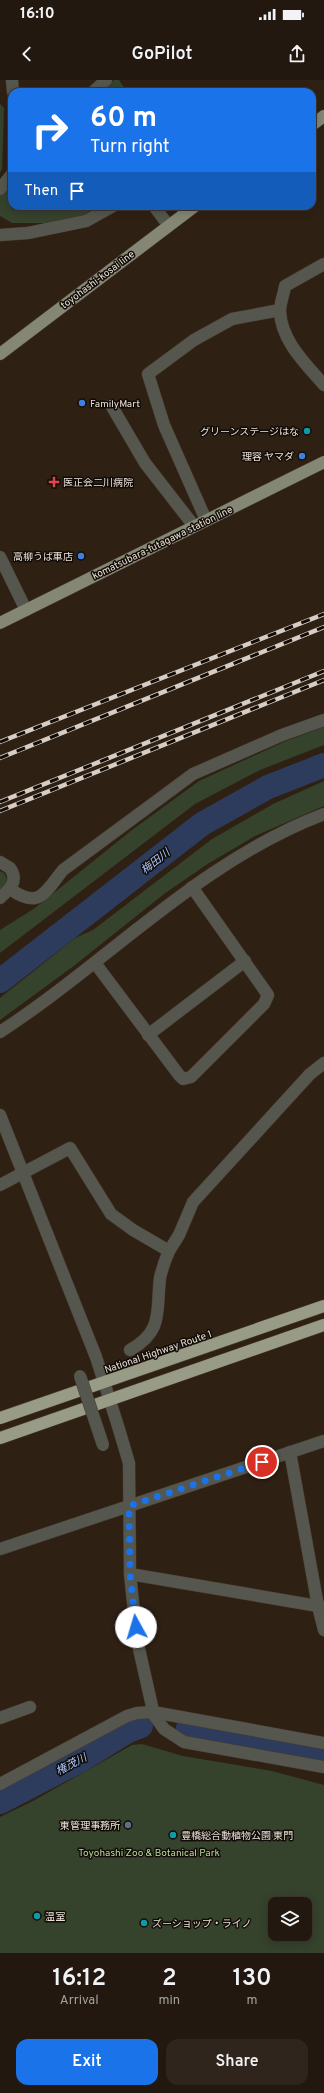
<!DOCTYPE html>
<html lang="en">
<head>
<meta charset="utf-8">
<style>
  :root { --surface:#23180f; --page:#2f251d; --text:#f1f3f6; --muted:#a3a09e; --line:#40372f; --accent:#1a73e8 }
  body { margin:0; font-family:Overpass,"Noto Sans JP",sans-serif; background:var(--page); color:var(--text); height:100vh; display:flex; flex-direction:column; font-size:15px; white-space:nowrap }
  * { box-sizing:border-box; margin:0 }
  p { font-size:13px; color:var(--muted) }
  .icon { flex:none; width:22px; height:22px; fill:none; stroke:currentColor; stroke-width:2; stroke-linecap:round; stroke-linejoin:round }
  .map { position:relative; height:1873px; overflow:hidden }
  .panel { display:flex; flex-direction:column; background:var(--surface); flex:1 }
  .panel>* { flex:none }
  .guide { position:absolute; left:8px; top:8px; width:308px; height:122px; border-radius:12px; box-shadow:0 2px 10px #0003,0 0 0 1px var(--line); background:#1a73e8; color:#fff; overflow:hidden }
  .fabs { position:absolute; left:268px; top:1817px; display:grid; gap:8px }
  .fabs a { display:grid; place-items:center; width:44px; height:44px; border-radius:8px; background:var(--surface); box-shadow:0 2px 10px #0003,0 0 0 1px var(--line); font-size:20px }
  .pin { position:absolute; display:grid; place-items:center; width:34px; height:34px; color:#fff; margin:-17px; border:2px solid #fff; border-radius:50%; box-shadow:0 1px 4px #0007 }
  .me { position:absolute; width:44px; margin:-22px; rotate:354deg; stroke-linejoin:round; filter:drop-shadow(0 0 3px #0008) }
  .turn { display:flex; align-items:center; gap:14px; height:84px; padding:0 16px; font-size:18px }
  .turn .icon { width:52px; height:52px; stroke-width:2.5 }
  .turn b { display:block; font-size:28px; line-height:34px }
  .then { display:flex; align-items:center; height:38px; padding:0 16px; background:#0003; gap:8px; font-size:15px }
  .eta { display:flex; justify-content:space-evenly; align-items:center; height:68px; text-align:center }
  .eta b { font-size:24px; font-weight:600; line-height:28px }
  .button { display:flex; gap:8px; margin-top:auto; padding:8px 16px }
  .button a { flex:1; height:46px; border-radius:12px; background:var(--accent); color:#fff; font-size:16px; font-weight:600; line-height:46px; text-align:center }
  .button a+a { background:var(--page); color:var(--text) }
  .status { display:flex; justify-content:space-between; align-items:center; height:28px; padding:0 20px; background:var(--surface); direction:ltr }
  .status svg { height:11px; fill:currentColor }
  header { display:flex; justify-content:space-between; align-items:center; height:52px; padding:0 16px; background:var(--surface); font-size:18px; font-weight:600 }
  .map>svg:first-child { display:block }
  .green { fill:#35422c; fill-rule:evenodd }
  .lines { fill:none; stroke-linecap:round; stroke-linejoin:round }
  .river { stroke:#2d3c5c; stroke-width:24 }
  .minor-casing { stroke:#493b30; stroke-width:13 }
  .major-casing { stroke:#493b30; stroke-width:13 }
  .highway-casing { stroke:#493b30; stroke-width:13 }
  .minor { stroke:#55564d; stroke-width:12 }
  .major { stroke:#858775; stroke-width:12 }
  .highway { stroke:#989b85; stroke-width:12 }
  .rail-casing { stroke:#d7cdc4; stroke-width:4.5 }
  .rail { stroke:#120c07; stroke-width:3; stroke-dasharray:9; stroke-linecap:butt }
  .minor-bridge-casing { stroke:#493b30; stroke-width:13; stroke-linecap:butt }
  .minor-bridge { stroke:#55564d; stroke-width:12 }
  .route { stroke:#1a73e8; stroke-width:7; stroke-dasharray:0 12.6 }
  .shop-dot { fill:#3f7fe0; stroke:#120c07; stroke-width:1.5 }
  .culture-dot { fill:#0f9aa8; stroke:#120c07; stroke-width:1.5 }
  .health-dot { fill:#e0444e; stroke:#120c07; stroke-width:1.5 }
  .service-dot { fill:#5c6f8a; stroke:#120c07; stroke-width:1.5 }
  .labels { text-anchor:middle; stroke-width:3; stroke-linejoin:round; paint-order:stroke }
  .street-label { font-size:10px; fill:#ebe1d9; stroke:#120c07 }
  .poi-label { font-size:10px; fill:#ebe1d9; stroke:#120c07; text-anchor:start }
  .park-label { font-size:10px; fill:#b6da9d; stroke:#120c07 }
  .water-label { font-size:11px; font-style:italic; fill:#a6c3fe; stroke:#120c07 }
</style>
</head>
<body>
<div class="status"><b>16:10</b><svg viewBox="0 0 49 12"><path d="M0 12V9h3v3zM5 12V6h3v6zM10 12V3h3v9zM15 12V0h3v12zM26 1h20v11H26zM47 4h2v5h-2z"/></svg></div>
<header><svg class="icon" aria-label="back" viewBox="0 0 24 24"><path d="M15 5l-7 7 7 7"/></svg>GoPilot<svg class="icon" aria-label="share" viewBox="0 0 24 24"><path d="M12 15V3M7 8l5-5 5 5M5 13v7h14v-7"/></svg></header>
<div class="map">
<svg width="324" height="1873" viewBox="0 0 324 1873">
  <rect width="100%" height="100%" fill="#2f2014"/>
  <g class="green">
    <path d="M114,0H119L127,12H101Z"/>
    <path d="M0,24L4,28L2,89L0,93Z"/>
    <path d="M12,99V126H96L84,135L46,143H12L0,136V115Z"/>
    <path d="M324,647V665L260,690L195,724L0,873V850L35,828L132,750L199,701L286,661Z"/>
    <path d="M324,701V726L255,756L206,785L164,814L75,885L0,940V918L75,858L93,850L212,759L273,724Z"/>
    <path d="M0,791L4,793L7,799L6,805L0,809Z"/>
    <path d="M142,1664L183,1676L272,1691L324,1705V1873H0V1737L31,1722L132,1665ZM275,1824H305V1854H275Z"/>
  </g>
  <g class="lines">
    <g class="river">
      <path d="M0,901L202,744L268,707L324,685"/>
      <path d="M188,1648L324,1670"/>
      <path d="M0,1722L81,1680L128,1651L141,1646"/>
    </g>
    <defs>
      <g id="minor">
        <path d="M12,0L13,12"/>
        <path d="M93,12L106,0"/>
        <path d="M0,109L12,94"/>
        <path d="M154,126L168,145"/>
        <path d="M0,155L28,153L86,141L113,126"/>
        <path d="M324,184L285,206C284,214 280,223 280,231C281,261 306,284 324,305"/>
        <path d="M111,325L145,383L194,446"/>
        <path d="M206,440L164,345L148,294L194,260L232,239L280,230"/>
        <path d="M0,477L26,530"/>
        <path d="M0,782L10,788C19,801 10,809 0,818"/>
        <path d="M10,809C40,830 45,812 63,790L193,694L282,655L324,640"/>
        <path d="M95,883L179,995L183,999L191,997L264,924L268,915L192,807"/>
        <path d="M0,952C109,881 200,781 324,734"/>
        <path d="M148,955L245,881"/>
        <path d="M0,1035L96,1277L118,1346L129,1383L130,1494L137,1560L154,1635L164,1649L184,1662L324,1687"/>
        <path d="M0,1105L70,1068L111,1134L133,1150L169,1171C165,1180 162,1189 160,1198C156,1231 164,1251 130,1270"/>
        <path d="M169,1171L179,1155L193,1122L310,994L324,983"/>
        <path d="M290,1372L318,1526L324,1550"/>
        <path d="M0,1469L324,1361"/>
        <path d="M130,1494L324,1527"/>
        <path d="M0,1638L30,1627"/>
        <path d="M0,1704L127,1636L137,1633L153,1632L324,1663"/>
      </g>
      <g id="major">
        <path d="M312,45L324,36"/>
        <path d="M0,274L195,126"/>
        <path d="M0,543L324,382"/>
      </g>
      <g id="highway">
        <path d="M0,1338L324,1226"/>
        <path d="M0,1358L324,1245"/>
      </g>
    </defs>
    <use href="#minor" class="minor-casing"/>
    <use href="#major" class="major-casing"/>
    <use href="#highway" class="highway-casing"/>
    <use href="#minor" class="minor"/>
    <use href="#major" class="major"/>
    <use href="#highway" class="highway"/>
    <defs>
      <g id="rail">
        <path d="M0,662L324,534"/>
        <path d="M0,678L324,547"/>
        <path d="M0,722L324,591"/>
        <path d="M0,731L324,600"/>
      </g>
    </defs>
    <use href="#rail" class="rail-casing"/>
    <use href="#rail" class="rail"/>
    <defs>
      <path id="minor-bridge" d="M80,1296L103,1365"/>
    </defs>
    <use href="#minor-bridge" class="minor-bridge-casing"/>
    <use href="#minor-bridge" class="minor-bridge"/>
  </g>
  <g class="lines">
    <path class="route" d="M136,1547L130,1494L129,1426L262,1382"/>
  </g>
  <g class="shop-dot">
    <circle cx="82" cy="323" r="4"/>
    <circle cx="302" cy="376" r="4"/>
    <circle cx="81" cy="476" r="4"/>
  </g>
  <g class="culture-dot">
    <circle cx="307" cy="351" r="4"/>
    <circle cx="173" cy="1755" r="4"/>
    <circle cx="37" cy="1836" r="4"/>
    <circle cx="144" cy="1843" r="4"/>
  </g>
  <path class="health-dot" d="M52 396h4v4h4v4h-4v4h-4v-4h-4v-4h4z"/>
  <circle class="service-dot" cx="128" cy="1745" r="4"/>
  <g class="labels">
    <g class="street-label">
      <text transform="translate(97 199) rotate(-37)" y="4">toyohashi-kosai line</text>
      <text transform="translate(162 462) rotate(-26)" y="4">komatsubara-futagawa station line</text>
      <text transform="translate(158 1271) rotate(-19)" y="4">National Highway Route 1</text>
    </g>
    <g class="poi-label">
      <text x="90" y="327">FamilyMart</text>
      <text x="299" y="355" text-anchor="end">グリーンステージはな</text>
      <text x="294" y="380" text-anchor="end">理容 ヤマダ</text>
      <text x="63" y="406">医正会二川病院</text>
      <text x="73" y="480" text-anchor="end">高柳うば車店</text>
      <text x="120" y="1749" text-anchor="end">東管理事務所</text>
      <text x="181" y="1759">豊橋総合動植物公園 東門</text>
      <text x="45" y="1840">温室</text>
      <text x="152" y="1847">ズーショップ・ライノ</text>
    </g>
    <g class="park-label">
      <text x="149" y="1776">Toyohashi Zoo &amp; Botanical Park</text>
    </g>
    <g class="water-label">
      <text transform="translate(155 781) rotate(-38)" y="4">梅田川</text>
      <text transform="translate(71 1684) rotate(-28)" y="4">権茂川</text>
    </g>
  </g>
</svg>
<div class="fabs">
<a><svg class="icon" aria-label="layers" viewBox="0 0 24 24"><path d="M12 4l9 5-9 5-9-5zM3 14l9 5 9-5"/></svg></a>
</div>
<div class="pin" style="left:262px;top:1382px;background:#d93025"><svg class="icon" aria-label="arrive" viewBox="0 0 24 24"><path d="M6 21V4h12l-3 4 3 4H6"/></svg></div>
<svg class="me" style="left:136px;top:1547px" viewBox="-20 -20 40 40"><circle r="19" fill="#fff"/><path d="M0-13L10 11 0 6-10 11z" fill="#1a73e8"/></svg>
<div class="guide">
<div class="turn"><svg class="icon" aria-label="right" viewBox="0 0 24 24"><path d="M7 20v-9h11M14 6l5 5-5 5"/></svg><div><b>60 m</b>Turn right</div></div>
<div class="then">Then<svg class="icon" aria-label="arrive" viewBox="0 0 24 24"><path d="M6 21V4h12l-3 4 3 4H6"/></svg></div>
</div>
</div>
<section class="panel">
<div class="eta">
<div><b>16:12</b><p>Arrival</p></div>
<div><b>2</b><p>min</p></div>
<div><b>130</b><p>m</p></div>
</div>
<div class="button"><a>Exit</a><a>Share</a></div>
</section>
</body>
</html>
